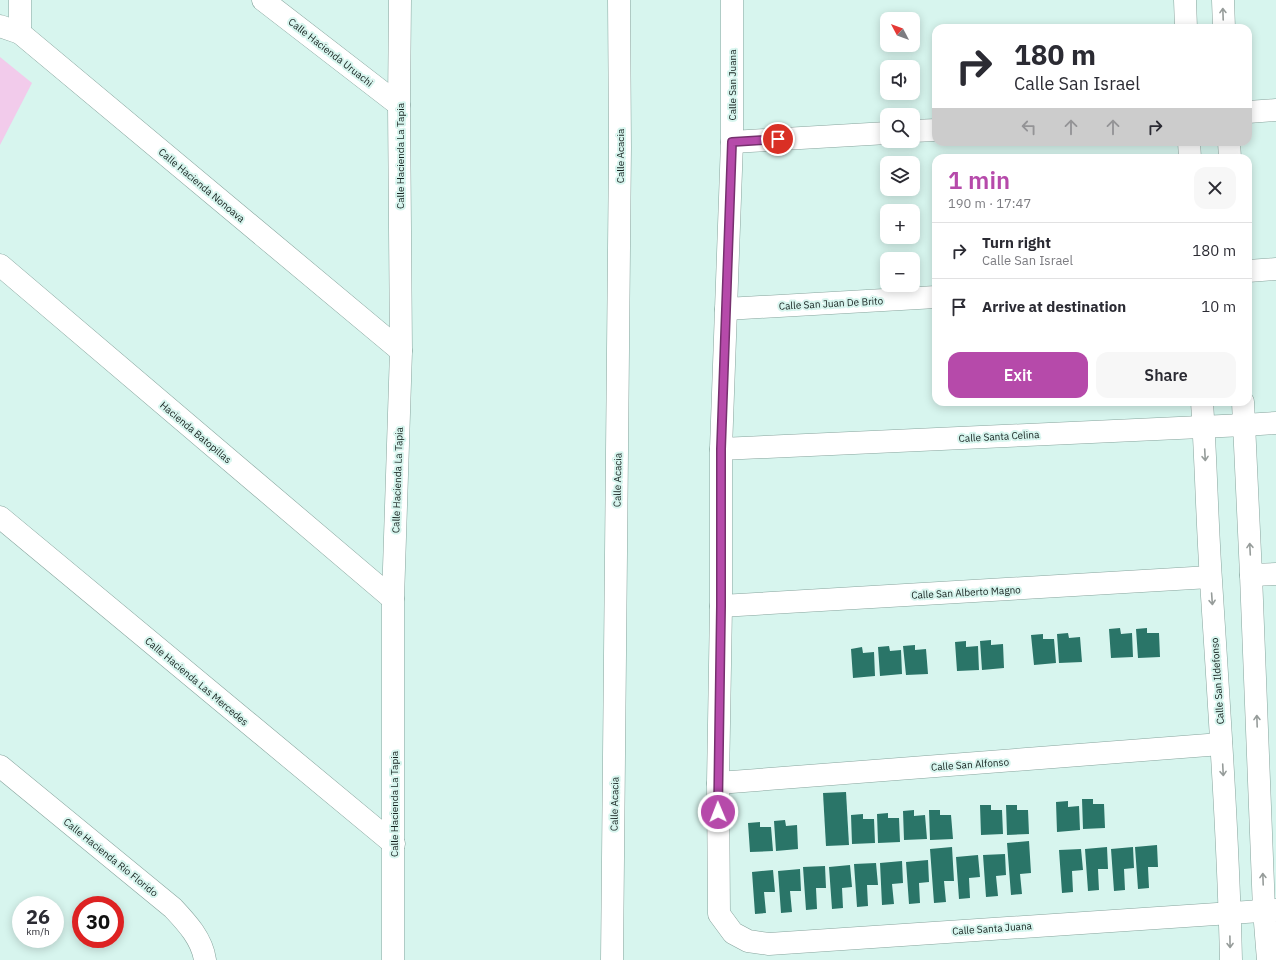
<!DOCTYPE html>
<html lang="en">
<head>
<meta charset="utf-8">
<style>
  :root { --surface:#fff; --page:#f7f7f7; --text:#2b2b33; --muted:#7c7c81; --line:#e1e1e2; --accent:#b64aaa }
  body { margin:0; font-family:"IBM Plex Sans",sans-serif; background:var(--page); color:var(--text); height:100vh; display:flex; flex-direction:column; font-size:15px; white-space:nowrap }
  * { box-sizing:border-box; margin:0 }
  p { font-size:13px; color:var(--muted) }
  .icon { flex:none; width:22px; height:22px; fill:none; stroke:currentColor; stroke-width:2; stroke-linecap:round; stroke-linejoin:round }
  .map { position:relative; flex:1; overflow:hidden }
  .drawer { position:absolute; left:932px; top:154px; width:320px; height:252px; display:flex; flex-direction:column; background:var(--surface); border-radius:12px; box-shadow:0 2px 10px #0003 }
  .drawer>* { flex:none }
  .guide { position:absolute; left:932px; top:24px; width:320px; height:122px; border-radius:12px; box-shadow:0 2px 10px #0003; background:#fff; color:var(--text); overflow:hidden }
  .needle { width:26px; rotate:311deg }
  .fabs { position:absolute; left:880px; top:12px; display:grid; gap:8px }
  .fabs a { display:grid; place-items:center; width:40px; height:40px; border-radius:8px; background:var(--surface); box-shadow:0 2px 10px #0003; font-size:20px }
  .speed { position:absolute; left:12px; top:896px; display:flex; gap:8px; font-size:20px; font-weight:700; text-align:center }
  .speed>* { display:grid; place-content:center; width:52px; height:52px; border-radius:50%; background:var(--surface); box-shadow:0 2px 10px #0003; line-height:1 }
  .speed small { font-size:10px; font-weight:400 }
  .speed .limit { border:6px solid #d22; background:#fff; color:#111 }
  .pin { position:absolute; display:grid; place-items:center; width:34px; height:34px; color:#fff; margin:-17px; border:2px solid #fff; border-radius:50%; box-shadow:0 1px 4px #0007 }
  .me { position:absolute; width:44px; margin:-22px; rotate:359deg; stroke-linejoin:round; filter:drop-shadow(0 0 3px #0008) }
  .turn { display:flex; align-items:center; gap:14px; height:84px; padding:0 16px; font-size:18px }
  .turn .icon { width:52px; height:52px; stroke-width:2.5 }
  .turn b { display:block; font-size:28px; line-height:34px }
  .lanes { display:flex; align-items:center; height:38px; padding:0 16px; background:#0003; justify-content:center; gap:20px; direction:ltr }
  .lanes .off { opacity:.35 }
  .round { display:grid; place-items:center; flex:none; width:42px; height:42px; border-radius:12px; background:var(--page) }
  .overview { display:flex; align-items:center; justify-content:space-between; height:68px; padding:0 16px }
  h1 { font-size:24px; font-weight:600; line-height:30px; color:var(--accent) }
  .action { display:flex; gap:8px; margin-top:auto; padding:8px 16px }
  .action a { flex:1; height:46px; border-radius:12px; background:var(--accent); color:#fff; font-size:16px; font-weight:600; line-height:46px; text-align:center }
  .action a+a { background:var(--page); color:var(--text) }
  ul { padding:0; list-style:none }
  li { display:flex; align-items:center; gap:12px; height:56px; padding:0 16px; border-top:1px solid var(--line) }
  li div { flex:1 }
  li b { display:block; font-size:15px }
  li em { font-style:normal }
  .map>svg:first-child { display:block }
  .green { fill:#f2cbeb }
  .building { fill:#2a7568 }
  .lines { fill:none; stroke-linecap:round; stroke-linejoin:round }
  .minor-casing { stroke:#87a49d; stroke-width:23 }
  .minor { stroke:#fff; stroke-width:22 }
  .oneway { stroke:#969c9a }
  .route-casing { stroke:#76306e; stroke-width:10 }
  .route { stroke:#b64aaa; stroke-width:7 }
  .labels { text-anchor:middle; stroke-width:4; stroke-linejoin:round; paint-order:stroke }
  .street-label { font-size:10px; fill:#16221f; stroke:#d7f5ee }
</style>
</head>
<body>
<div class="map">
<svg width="1276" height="960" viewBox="0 0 1276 960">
  <rect width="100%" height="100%" fill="#d7f5ee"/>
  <path class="green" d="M0,57L32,83L0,145Z"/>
  <g class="building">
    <path d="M1120,628L1121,634L1132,633L1133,657L1111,658L1109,629Z"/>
    <path d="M1147,628V633H1159L1160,657L1138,658L1136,629Z"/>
    <path d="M1068,633L1069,638L1080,637L1082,662L1059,663L1057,634Z"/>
    <path d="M1043,634V639H1054L1056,663L1034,665L1031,635Z"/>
    <path d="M991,640V645L1003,644L1004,668L982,670L980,641Z"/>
    <path d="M966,641V647L978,646L979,670L957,671L955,642Z"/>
    <path d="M915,645V650L926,649L928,674L906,675L903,646Z"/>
    <path d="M889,646L890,651L901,650L902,674L880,676L878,647Z"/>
    <path d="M862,647L863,653L874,652L875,676L853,678L851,649Z"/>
    <path d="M846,792L849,845L826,846L823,793Z"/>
    <path d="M1082,799H1093V804H1104L1105,828L1083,829Z"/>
    <path d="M1068,801V807L1079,806L1080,830L1057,832L1056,802Z"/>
    <path d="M980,805H991V810H1002L1003,834L981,835Z"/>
    <path d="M1006,805H1017V810H1028L1029,834L1007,835Z"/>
    <path d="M914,810V816L925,815L927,839L904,840L903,811Z"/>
    <path d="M929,810H940V815H951L953,839L930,840Z"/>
    <path d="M888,813V818H899L900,842L878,843L877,814Z"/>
    <path d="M863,814V819H874L875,843L852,844L851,815Z"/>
    <path d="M785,820L786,826L797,825L798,849L776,851L774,821Z"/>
    <path d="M760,822V827H771L773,851L750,852L748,823Z"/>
    <path d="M1029,841L1031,873L1020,874L1022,894L1011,895L1007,843Z"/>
    <path d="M1157,845L1158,867H1148L1149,888L1138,889L1135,847Z"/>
    <path d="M952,847L954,881H944L946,902L934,903L930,849Z"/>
    <path d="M1107,847L1108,869H1098L1099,890L1088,891L1085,849Z"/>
    <path d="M1133,847L1134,868L1124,869L1125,890L1114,891L1111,849Z"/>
    <path d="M1081,849L1083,870L1072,871L1073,892L1062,893L1059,850Z"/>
    <path d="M1005,854L1006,875L996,876L998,896L986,897L983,855Z"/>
    <path d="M978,855L980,877L969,878L970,898L959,899L956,857Z"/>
    <path d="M928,860L929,882L919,883L920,903L909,904L906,862Z"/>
    <path d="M902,861L903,883L892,884L894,904L882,905L880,863Z"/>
    <path d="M876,863L878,885H867L868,906L857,907L854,864Z"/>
    <path d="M850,865L852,887L842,888L843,908L832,909L829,867Z"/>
    <path d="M825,866L826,888H816L817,909L806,910L803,867Z"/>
    <path d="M800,869L801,891H790L792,912L781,913L778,871Z"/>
    <path d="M773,870L775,892H764L766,913L755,914L752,872Z"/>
  </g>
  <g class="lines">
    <defs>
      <g id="minor">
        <path d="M263,0L399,105"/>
        <path d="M732,0V142L721,449V606L718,783L719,914L733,933L748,941L769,944L1276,910"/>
        <path d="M1185,0L1186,28"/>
        <path d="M1223,0L1224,28"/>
        <path d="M0,26L20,33L401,351"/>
        <path d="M20,33V0"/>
        <path d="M1248,112L1276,110"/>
        <path d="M913,131L936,130"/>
        <path d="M732,142L887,133"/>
        <path d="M1189,142L1190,158"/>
        <path d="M1229,142L1230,158"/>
        <path d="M0,265L393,599"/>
        <path d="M1248,271L1276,269"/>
        <path d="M726,309L936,297"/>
        <path d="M1202,402C1206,461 1207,521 1211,580C1219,707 1228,833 1231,960"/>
        <path d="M1243,402L1251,575L1264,910L1268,960"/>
        <path d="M721,449L1244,425L1276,423"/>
        <path d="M0,517L394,844"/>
        <path d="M1251,575L1276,574"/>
        <path d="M721,606L1210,577"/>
        <path d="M0,766L173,908C187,923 202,939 205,960"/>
        <path d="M718,783L1221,744"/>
        <path d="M393,960V599L401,351L399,105L400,0"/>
        <path d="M612,960L620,147L619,0"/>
      </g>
    </defs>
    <use href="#minor" class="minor-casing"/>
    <use href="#minor" class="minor"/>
  </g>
  <defs><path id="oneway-shaft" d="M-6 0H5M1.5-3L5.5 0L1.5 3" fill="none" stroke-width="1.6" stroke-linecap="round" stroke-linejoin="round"/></defs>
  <g class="oneway">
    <use href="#oneway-shaft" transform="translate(1223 14) rotate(-92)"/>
    <use href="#oneway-shaft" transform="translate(1205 455) rotate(87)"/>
    <use href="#oneway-shaft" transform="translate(1250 549) rotate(-93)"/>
    <use href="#oneway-shaft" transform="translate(1212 599) rotate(86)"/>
    <use href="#oneway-shaft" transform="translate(1257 721) rotate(-92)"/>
    <use href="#oneway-shaft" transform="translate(1223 770) rotate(87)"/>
    <use href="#oneway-shaft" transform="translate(1263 879) rotate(-92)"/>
    <use href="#oneway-shaft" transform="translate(1230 942) rotate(89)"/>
  </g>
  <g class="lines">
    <defs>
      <path id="route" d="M718,812L721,606V449L732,142L778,139"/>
    </defs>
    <use href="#route" class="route-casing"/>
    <use href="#route" class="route"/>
  </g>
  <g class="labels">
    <g class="street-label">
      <text transform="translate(331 52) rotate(38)" y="4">Calle Hacienda Uruachi</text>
      <text transform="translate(732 85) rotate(-90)" y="4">Calle San Juana</text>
      <text transform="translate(400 156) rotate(-90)" y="4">Calle Hacienda La Tapia</text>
      <text transform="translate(620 156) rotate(-90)" y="4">Calle Acacia</text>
      <text transform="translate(202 185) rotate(40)" y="4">Calle Hacienda Nonoava</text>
      <text transform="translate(831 303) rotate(-3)" y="4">Calle San Juan De Brito</text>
      <text transform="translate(196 432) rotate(40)" y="4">Hacienda Batopillas</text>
      <text transform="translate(999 436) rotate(-3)" y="4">Calle Santa Celina</text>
      <text transform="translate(397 480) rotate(-88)" y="4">Calle Hacienda La Tapia</text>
      <text transform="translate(617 480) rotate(-89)" y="4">Calle Acacia</text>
      <text transform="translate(966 592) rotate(-3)" y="4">Calle San Alberto Magno</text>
      <text transform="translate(197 681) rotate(40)" y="4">Calle Hacienda Las Mercedes</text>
      <text transform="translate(1217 681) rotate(-94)" y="4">Calle San Ildefonso</text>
      <text transform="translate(970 764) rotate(-4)" y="4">Calle San Alfonso</text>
      <text transform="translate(394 804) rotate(-90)" y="4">Calle Hacienda La Tapia</text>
      <text transform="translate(614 804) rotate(-89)" y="4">Calle Acacia</text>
      <text transform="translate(111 857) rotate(39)" y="4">Calle Hacienda Río Florido</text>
      <text transform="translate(992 928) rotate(-4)" y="4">Calle Santa Juana</text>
    </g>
  </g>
</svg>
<div class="fabs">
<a><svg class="needle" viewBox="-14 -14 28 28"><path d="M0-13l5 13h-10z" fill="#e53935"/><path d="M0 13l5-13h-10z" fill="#7c7c81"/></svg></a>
<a><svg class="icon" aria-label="sound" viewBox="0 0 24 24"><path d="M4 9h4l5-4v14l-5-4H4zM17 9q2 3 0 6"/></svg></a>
<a><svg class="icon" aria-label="search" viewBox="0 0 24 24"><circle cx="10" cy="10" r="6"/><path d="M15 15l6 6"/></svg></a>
<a><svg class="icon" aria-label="layers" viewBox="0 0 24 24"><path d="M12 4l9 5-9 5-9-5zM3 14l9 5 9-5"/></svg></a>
<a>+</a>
<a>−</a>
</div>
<div class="speed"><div>26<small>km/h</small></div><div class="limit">30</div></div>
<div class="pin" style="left:778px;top:139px;background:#d93025"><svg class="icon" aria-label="arrive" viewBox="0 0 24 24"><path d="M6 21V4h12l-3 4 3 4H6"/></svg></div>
<svg class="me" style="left:718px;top:812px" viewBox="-20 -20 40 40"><circle r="17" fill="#b64aaa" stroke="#fff" stroke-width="3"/><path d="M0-11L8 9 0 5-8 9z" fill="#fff"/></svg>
<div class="guide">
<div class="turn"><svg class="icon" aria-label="right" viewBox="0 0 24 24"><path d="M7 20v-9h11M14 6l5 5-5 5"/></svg><div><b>180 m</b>Calle San Israel</div></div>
<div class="lanes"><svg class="icon off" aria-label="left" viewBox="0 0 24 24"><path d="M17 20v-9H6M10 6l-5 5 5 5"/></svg><svg class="icon off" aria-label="ahead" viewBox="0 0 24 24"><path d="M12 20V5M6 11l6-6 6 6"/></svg><svg class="icon off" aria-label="ahead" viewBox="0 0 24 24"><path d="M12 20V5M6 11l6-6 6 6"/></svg><svg class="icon" aria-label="right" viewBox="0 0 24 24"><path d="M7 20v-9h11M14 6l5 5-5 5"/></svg></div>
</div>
<section class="drawer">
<div class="overview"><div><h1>1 min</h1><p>190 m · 17:47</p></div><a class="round"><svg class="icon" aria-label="close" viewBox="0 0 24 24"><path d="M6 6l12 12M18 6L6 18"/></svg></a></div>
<ul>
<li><svg class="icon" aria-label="right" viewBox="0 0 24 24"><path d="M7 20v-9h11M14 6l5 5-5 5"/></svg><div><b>Turn right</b><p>Calle San Israel</p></div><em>180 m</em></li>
<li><svg class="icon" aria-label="arrive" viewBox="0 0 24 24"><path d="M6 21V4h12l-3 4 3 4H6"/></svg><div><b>Arrive at destination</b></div><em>10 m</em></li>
</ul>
<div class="action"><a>Exit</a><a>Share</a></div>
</section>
</div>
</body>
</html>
